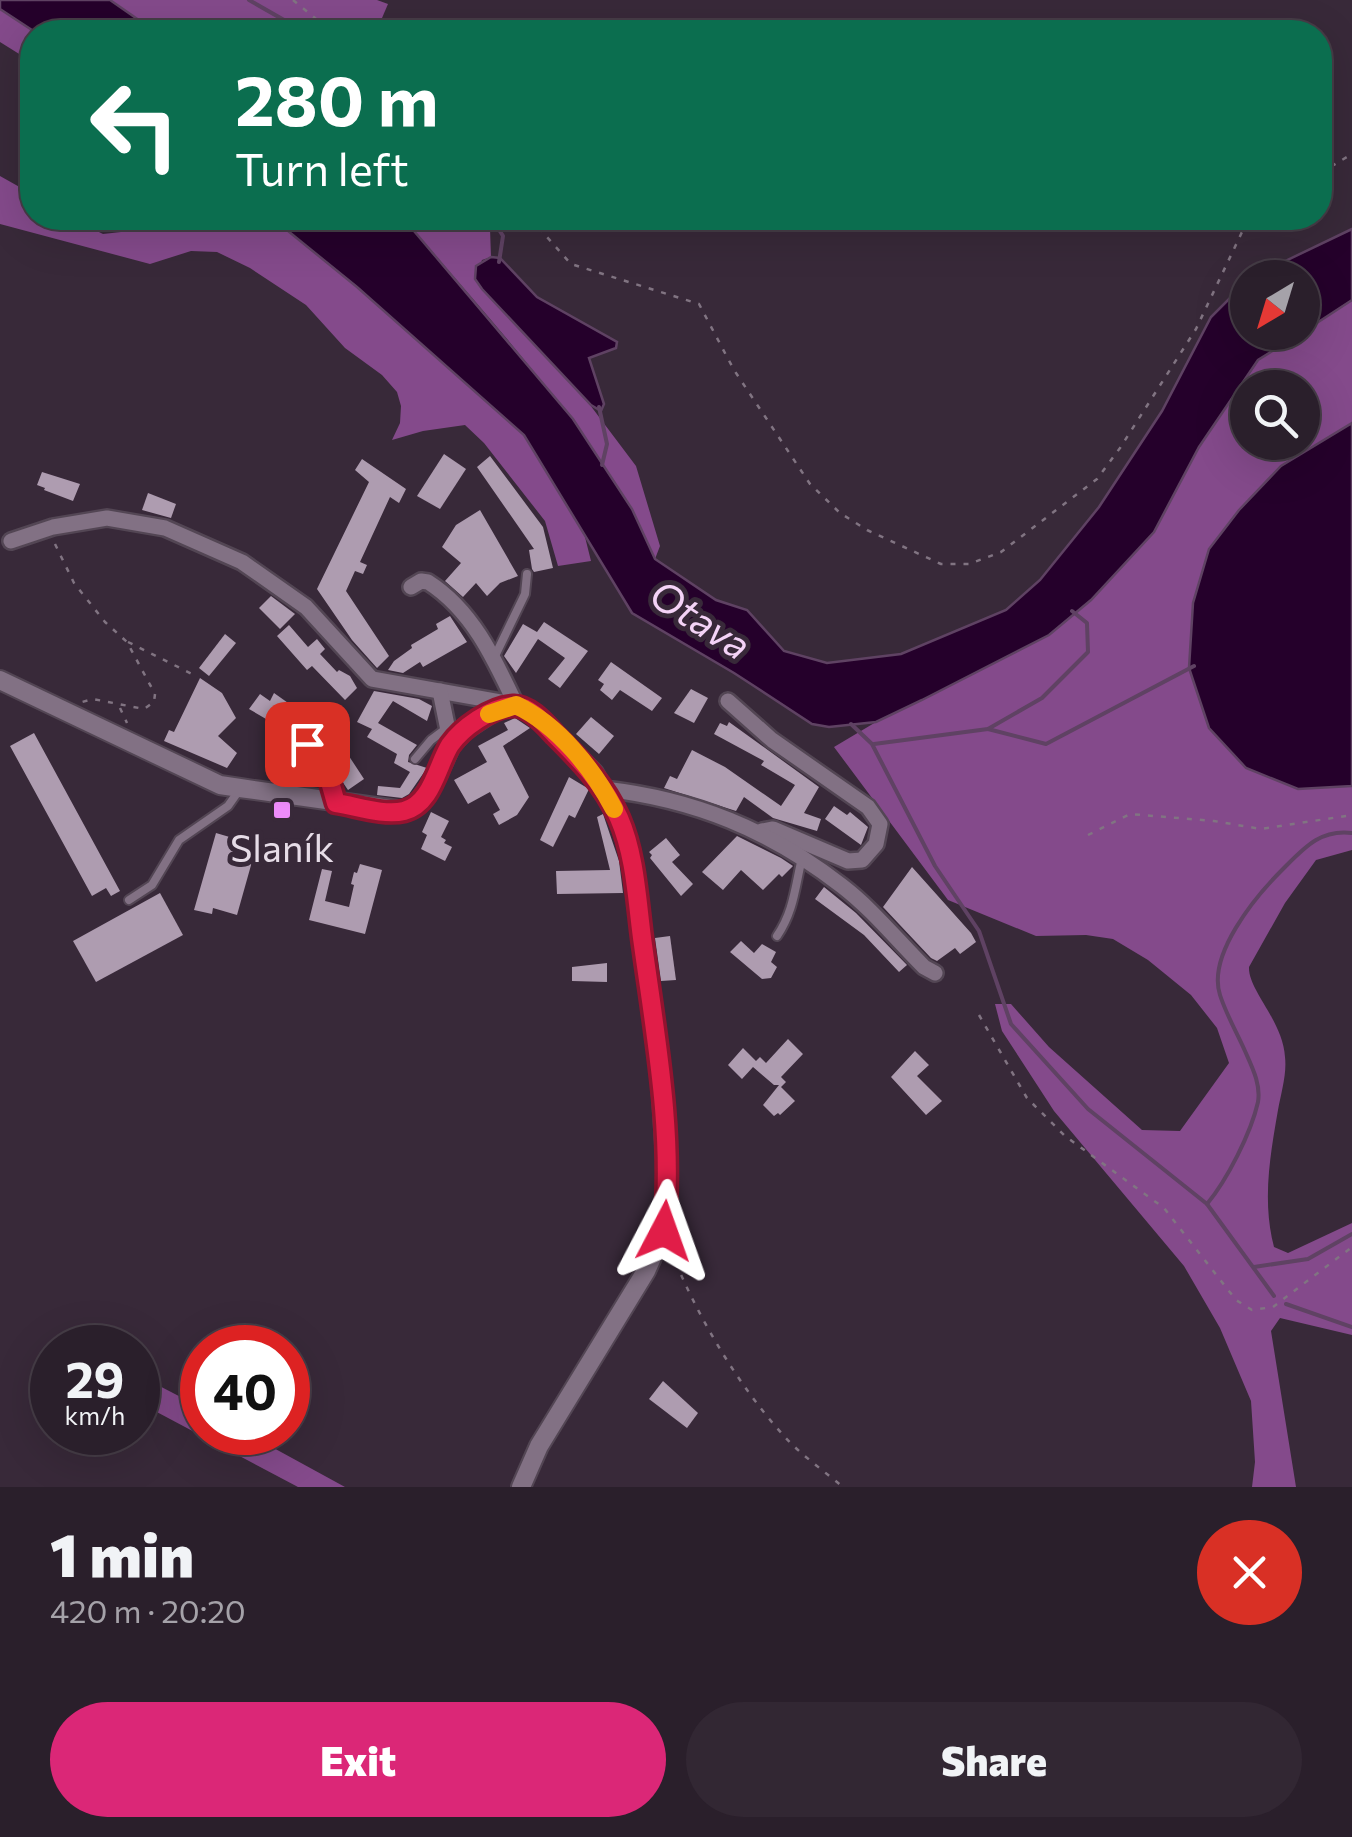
<!DOCTYPE html>
<html lang="en">
<head>
<meta charset="utf-8">
<style>
  :root { --surface:#2a1f2b; --page:#322733; --text:#f1f3f6; --muted:#a5a2a9; --line:#463d47; --accent:#db2777 }
  body { margin:0; font-family:Commissioner,sans-serif; background:var(--page); color:var(--text); height:100vh; display:flex; flex-direction:column; font-size:38px; white-space:nowrap }
  * { box-sizing:border-box; margin:0 }
  p { font-size:32px; color:var(--muted) }
  .icon { flex:none; width:55px; height:55px; fill:none; stroke:currentColor; stroke-width:2; stroke-linecap:round; stroke-linejoin:round }
  .map { position:relative; height:1487px; overflow:hidden }
  .drawer { display:flex; flex-direction:column; background:var(--surface); flex:1 }
  .drawer>* { flex:none }
  .guide { position:absolute; left:20px; top:20px; width:1312px; height:210px; border-radius:40px; box-shadow:0 10px 40px #0002,0 0 0 2px var(--line); background:#0b6e4f; color:#fff; overflow:hidden }
  .needle { width:65px; rotate:218deg }
  .controls { position:absolute; left:1230px; top:260px; display:grid; gap:20px }
  .controls a { display:grid; place-items:center; width:90px; height:90px; border-radius:50%; background:var(--surface); box-shadow:0 10px 40px #0002,0 0 0 2px var(--line); font-size:50px }
  .speed { position:absolute; left:30px; top:1325px; display:flex; gap:20px; font-size:50px; font-weight:700; text-align:center }
  .speed>* { display:grid; place-content:center; width:130px; height:130px; border-radius:50%; background:var(--surface); box-shadow:0 10px 40px #0002,0 0 0 2px var(--line); line-height:1 }
  .speed small { font-size:25px; font-weight:400 }
  .speed .limit { border:15px solid #d22; background:#fff; color:#111 }
  .pin { position:absolute; display:grid; place-items:center; width:85px; height:85px; color:#fff; margin:-42px; border-radius:20px; box-shadow:0 5px 15px #0006 }
  .me { position:absolute; width:110px; margin:-55px; rotate:4deg; stroke-linejoin:round; filter:drop-shadow(0 0 8px #0008) }
  .turn { display:flex; align-items:center; gap:35px; height:210px; padding:0 50px; font-size:45px }
  .turn .icon { width:130px; height:130px; stroke-width:2.5 }
  .turn b { display:block; font-size:70px; line-height:85px }
  .round { display:grid; place-items:center; flex:none; width:105px; height:105px; border-radius:52px; background:var(--page) }
  .headline { display:flex; align-items:center; justify-content:space-between; height:170px; padding:0 50px }
  h1 { font-size:60px; font-weight:800; line-height:75px }
  .action { display:flex; gap:20px; margin-top:auto; padding:20px 50px }
  .action a { flex:1; height:115px; border-radius:60px; background:var(--accent); color:#fff; font-size:40px; font-weight:800; line-height:115px; text-align:center }
  .action a+a { background:var(--page); color:var(--text) }
  .map>svg:first-child { display:block }
  .forest { fill:#844a8b; fill-rule:evenodd }
  .water { fill:#25002b; stroke:#5f4263; stroke-width:2.5 }
  .lines { fill:none; stroke-linecap:round; stroke-linejoin:round }
  .stream { stroke:#5f4263; stroke-width:4 }
  .building { fill:#ae9cb0 }
  .service-casing { stroke:#534654; stroke-width:12 }
  .minor-casing { stroke:#534654; stroke-width:20 }
  .tertiary-casing { stroke:#534654; stroke-width:22 }
  .path { stroke:#817482; stroke-width:2.5; stroke-dasharray:5 8; stroke-linecap:butt }
  .service { stroke:#827184; stroke-width:8 }
  .minor { stroke:#827184; stroke-width:15 }
  .tertiary { stroke:#827184; stroke-width:18 }
  .route-casing { stroke:#92132f; stroke-width:25 }
  .route { stroke:#e11d48; stroke-width:18 }
  .slow { stroke:#f59e0b; stroke-width:18 }
  .poi-dot { fill:#ed8cf9; stroke:#382939; stroke-width:4 }
  .labels { text-anchor:middle; stroke-width:10; stroke-linejoin:round; paint-order:stroke }
  .poi-label { font-size:38px; fill:#e6dce7; stroke:#382939 }
  .water-label { font-size:40px; font-style:italic; fill:#f4d3f7; stroke:#382939 }
</style>
</head>
<body>
<div class="map">
<svg width="1352" height="1487" viewBox="0 0 1352 1487">
  <rect width="100%" height="100%" fill="#382939"/>
  <g class="forest">
    <path d="M110,0H377L388,4L376,32H156Z"/>
    <path d="M0,9L35,32H32V62L0,42Z"/>
    <path d="M0,176L32,194V218H70L103,234L184,225L192,218H272L357,287L524,435L584,533L591,561L558,566L545,521L484,443L465,425L423,431L392,440L400,423L401,406L397,392L382,375L345,348L306,305L250,268L217,252L191,251L150,264L0,224Z"/>
    <path d="M403,218H482L490,228L491,257L482,260L475,279L578,389L636,466L660,546L655,559C594,429 495,326 403,218Z"/>
    <path d="M1352,300V423L1281,466L1239,510L1209,549L1298,789L1352,786V850L1316,860L1285,903L1249,967C1248,990 1283,1021 1285,1057C1287,1074 1281,1093 1278,1110C1270,1156 1262,1201 1274,1247L1288,1253L1352,1223V1335L1280,1318L1271,1331L1296,1487H1252L1255,1462L1251,1401L1220,1328L1184,1266L1054,1111L1002,1031L995,1004H1011L1049,1047L1142,1130L1180,1131L1229,1063L1217,1028L1191,995L1148,960L1113,939L1086,935L1036,936L948,900L834,747L876,722L1049,635L1091,600L1154,532L1199,447L1259,360ZM1248,388H1302V442H1248Z"/>
    <path d="M144,1378L202,1408V1432L246,1433L345,1487H298L138,1402V1380Z"/>
  </g>
  <g class="water">
    <path d="M0,0H110L156,32H35L0,9Z"/>
    <path d="M272,218H403L573,419L632,509L655,559L716,600L747,610L784,651L827,663L901,654L1006,610L1040,580L1099,507L1162,411L1211,317L1247,281L1248,332L1301,333L1258,360L1199,447L1154,532L1091,600L1049,635L922,700L876,722L829,727L812,724L734,673L632,613L524,435L357,287Z"/>
    <path d="M1352,229V300L1303,332L1302,278L1252,277Z"/>
    <path d="M491,257L500,258L537,297L617,342L616,348L589,358L604,404L601,411L591,405L482,289L475,279L476,266Z"/>
    <path d="M1352,423V786L1298,789L1246,768L1209,728L1189,668L1193,603L1209,549L1239,510L1281,466Z"/>
  </g>
  <g class="lines">
    <g class="stream">
      <path d="M249,0L305,32"/>
      <path d="M498,228L503,236L499,262"/>
      <path d="M599,407L607,444L602,465"/>
      <path d="M851,724L872,744L935,866L979,931L1011,1024L1088,1109L1207,1204C1227,1180 1251,1133 1258,1102C1261,1084 1252,1067 1245,1051C1237,1033 1226,1014 1220,995C1207,955 1255,897 1282,870C1304,848 1320,829 1352,833"/>
      <path d="M988,729L1046,744L1194,666"/>
      <path d="M874,744L988,729L1042,698L1088,652L1087,623L1072,611"/>
      <path d="M1207,1204L1274,1296"/>
      <path d="M1254,1267L1308,1259L1352,1234"/>
      <path d="M1286,1304L1352,1327"/>
    </g>
  </g>
  <g class="building">
    <path d="M444,454L466,469L440,509L417,496Z"/>
    <path d="M490,456L543,527L553,568L534,572L532,569L529,550L534,549L477,467Z"/>
    <path d="M362,459L406,489L399,503L390,497L360,562L367,565L363,574L355,571L346,591L389,656L377,668L352,640L317,589L369,482L355,470Z"/>
    <path d="M42,472L80,484L73,501L44,490L45,488L37,485Z"/>
    <path d="M148,493L176,504L171,518L142,510Z"/>
    <path d="M480,510L518,576L500,583L487,596L476,583L463,597L445,581L461,563L442,547L456,525Z"/>
    <path d="M271,596L295,614L280,629L259,608Z"/>
    <path d="M450,616L467,642L423,667L420,662L403,673L388,670L394,661L412,648L411,645L438,629L436,624Z"/>
    <path d="M544,622L588,651L560,688L548,679L565,658L538,639L516,673L504,656L523,624L537,632Z"/>
    <path d="M289,625L308,647L317,639L325,649L320,654L337,672L339,670L350,676L357,688L345,700L312,666L307,670L277,636Z"/>
    <path d="M225,634L236,643L209,676L199,668Z"/>
    <path d="M611,662L662,698L652,711L620,690L612,700L600,690L604,684L598,680Z"/>
    <path d="M200,678L222,693L236,718L218,736L237,753L227,768L164,741L169,730L174,732Z"/>
    <path d="M691,689L708,698L694,723L674,713Z"/>
    <path d="M374,691L419,699L432,706L427,721L393,701L378,723L417,745L409,755L408,762L427,768L409,794L402,798L377,795L378,786L400,788L410,772L394,763L397,754L367,737L372,729L357,722Z"/>
    <path d="M274,693L291,705L278,726L249,709L260,694L270,701Z"/>
    <path d="M591,717L614,736L599,754L576,734Z"/>
    <path d="M515,718L530,728L503,746L529,797L517,815L499,825L493,814L500,810L490,792L468,804L454,780L487,762L478,746L508,730L504,723Z"/>
    <path d="M729,722L819,787L804,813L821,819L817,831L773,818L744,797L736,811L664,788L670,776L677,779L692,750L725,767L781,806L795,785L761,765L764,761L714,734L720,723L727,726Z"/>
    <path d="M34,733L120,891L111,896L106,888L92,896L10,746Z"/>
    <path d="M284,736L297,747L293,765L312,772L308,785L280,781L285,763L275,760Z"/>
    <path d="M337,744L340,749L343,747L364,779L348,790L323,753Z"/>
    <path d="M569,777L589,789L575,818L569,815L553,847L540,840Z"/>
    <path d="M834,806L847,815L850,812L868,827L861,845L825,819Z"/>
    <path d="M431,812L449,821L441,837L446,840L444,843L452,847L445,861L421,849L427,835L422,832Z"/>
    <path d="M603,814L619,861L623,893L557,894L556,871L610,870L597,817Z"/>
    <path d="M216,833L233,838L230,844L255,851L237,915L213,908L212,914L194,910Z"/>
    <path d="M737,836L781,858L793,866L782,877L779,874L763,890L741,870L723,890L702,872Z"/>
    <path d="M666,838L680,855L672,862L693,884L681,896L650,858L652,855L649,852Z"/>
    <path d="M360,864L382,870L365,934L309,920L322,869L332,871L325,901L349,907L354,885L351,884L354,872L357,873Z"/>
    <path d="M912,867L971,933L976,942L960,954L955,948L937,961L931,958L883,907Z"/>
    <path d="M824,887L856,913L907,965L899,972L864,935L815,899Z"/>
    <path d="M160,893L183,935L96,982L73,941Z"/>
    <path d="M670,936L676,980L661,981L655,938Z"/>
    <path d="M741,941L754,953L762,944L776,952L771,962L777,967L771,978L762,979L730,952Z"/>
    <path d="M607,963V982L572,981V967Z"/>
    <path d="M788,1039L803,1054L781,1077L786,1082L781,1087L779,1085L795,1101L780,1115L778,1113L774,1116L763,1105L779,1085H774L753,1067L742,1079L728,1065L743,1048L756,1061L760,1057L766,1063Z"/>
    <path d="M915,1051L929,1065L917,1076L942,1101L926,1115L891,1077Z"/>
    <path d="M663,1381L698,1413L687,1428L649,1399Z"/>
  </g>
  <g class="lines">
    <defs>
      <g id="service">
        <path d="M495,656L525,594L527,574"/>
        <path d="M291,728L320,762L335,799"/>
        <path d="M415,759L431,740L447,728"/>
        <path d="M129,900L152,885L179,840L228,806L240,789"/>
        <path d="M777,936C794,911 795,887 802,858"/>
      </g>
      <g id="minor">
        <path d="M11,541L53,527L107,518L165,528L242,562L306,607L372,679L512,704"/>
        <path d="M411,587L421,581L428,582C472,610 494,658 516,705"/>
        <path d="M440,691L451,745"/>
        <path d="M728,701L772,740L868,807L880,824L876,844L862,860L848,861L773,829L762,831"/>
        <path d="M604,789C694,799 770,830 842,886C872,909 897,940 924,967L935,973"/>
      </g>
      <path id="tertiary" d="M0,680L220,785L240,788L404,811L417,804L436,778L451,745L465,730L497,709L516,705L532,712L594,773L620,820L631,858L660,1066L668,1193L664,1231L646,1271L539,1446L521,1487"/>
    </defs>
    <use href="#service" class="service-casing"/>
    <use href="#minor" class="minor-casing"/>
    <use href="#tertiary" class="tertiary-casing"/>
    <g class="path">
      <path d="M293,0L332,32"/>
      <path d="M1320,173L1352,154"/>
      <path d="M530,218L571,264L699,304L734,370L810,484L840,513L867,530L941,564H969L1001,552L1097,479L1120,448L1196,329L1242,232L1259,218"/>
      <path d="M55,544L74,583L105,622L127,642L155,694L154,702L144,709L93,699L82,702"/>
      <path d="M128,642L196,676"/>
      <path d="M120,708L127,723"/>
      <path d="M1088,835L1130,814L1214,821L1261,829L1352,815"/>
      <path d="M979,1015L1027,1098L1065,1136L1164,1208L1236,1300L1252,1310L1273,1307L1352,1247"/>
      <path d="M671,1251C697,1316 737,1384 784,1436C801,1455 824,1471 843,1487"/>
    </g>
    <use href="#service" class="service"/>
    <use href="#minor" class="minor"/>
    <use href="#tertiary" class="tertiary"/>
  </g>
  <g class="lines">
    <defs>
      <path id="route" d="M307,744L330,782L336,803C356,806 384,816 404,811C432,804 437,766 450,745C462,728 491,707 513,706C529,705 545,724 555,735C581,761 604,784 619,818C636,857 637,904 643,945C656,1039 674,1136 664,1231"/>
    </defs>
    <use href="#route" class="route-casing"/>
    <use href="#route" class="route"/>
    <path class="slow" d="M489,714L516,705C558,725 593,769 614,809"/>
  </g>
  <rect class="poi-dot" x="272" y="800" width="20" height="20" rx="5"/>
  <g class="labels">
    <g class="poi-label">
      <text x="282" y="862">Slaník</text>
    </g>
    <g class="water-label">
      <text transform="translate(700 620) rotate(33)" y="14">Otava</text>
    </g>
  </g>
</svg>
<div class="controls">
<a><svg class="needle" viewBox="-14 -14 28 28"><path d="M0-13l5 13h-10z" fill="#e53935"/><path d="M0 13l5-13h-10z" fill="#a5a2a9"/></svg></a>
<a><svg class="icon" aria-label="search" viewBox="0 0 24 24"><circle cx="10" cy="10" r="6"/><path d="M15 15l6 6"/></svg></a>
</div>
<div class="speed"><div>29<small>km/h</small></div><div class="limit">40</div></div>
<div class="pin" style="left:307px;top:744px;background:#d93025"><svg class="icon" aria-label="arrive" viewBox="0 0 24 24"><path d="M6 21V4h12l-3 4 3 4H6"/></svg></div>
<svg class="me" style="left:664px;top:1231px" viewBox="-20 -20 40 40"><path d="M0-17L14 15 0 8-14 15z" fill="#e11d48" stroke="#fff" stroke-width="4"/></svg>
<div class="guide">
<div class="turn"><svg class="icon" aria-label="left" viewBox="0 0 24 24"><path d="M17 20v-9H6M10 6l-5 5 5 5"/></svg><div><b>280 m</b>Turn left</div></div>
</div>
</div>
<section class="drawer">
<div class="headline"><div><h1>1 min</h1><p>420 m · 20:20</p></div><a class="round" style="background:#d93025;color:#fff"><svg class="icon" aria-label="close" viewBox="0 0 24 24"><path d="M6 6l12 12M18 6L6 18"/></svg></a></div>
<div class="action"><a>Exit</a><a>Share</a></div>
</section>
</body>
</html>
